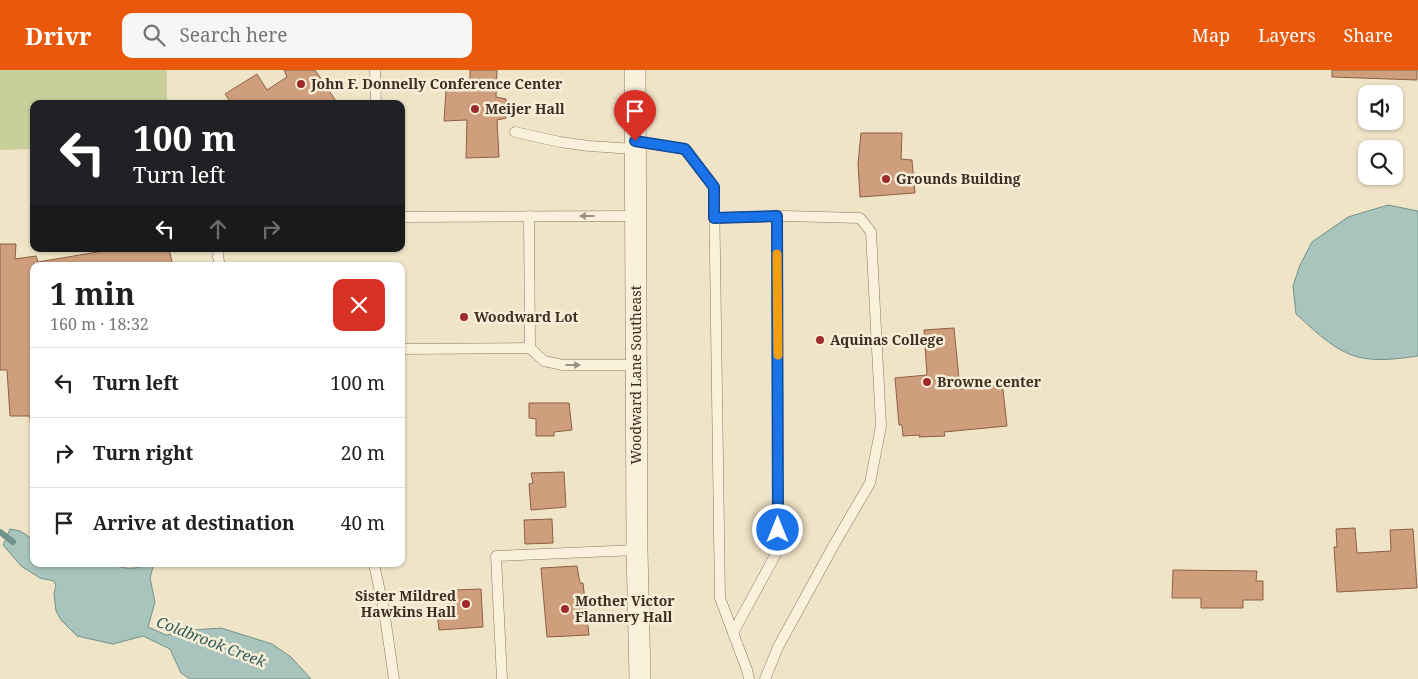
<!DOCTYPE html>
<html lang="en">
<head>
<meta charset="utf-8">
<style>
  :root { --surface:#fff; --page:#f6f6f6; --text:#202124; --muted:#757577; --line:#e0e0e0; --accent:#ea580c }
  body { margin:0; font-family:"Noto Serif",serif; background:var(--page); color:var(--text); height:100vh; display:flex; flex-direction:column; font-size:19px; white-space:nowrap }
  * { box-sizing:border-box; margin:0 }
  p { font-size:16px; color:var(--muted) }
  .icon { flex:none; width:28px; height:28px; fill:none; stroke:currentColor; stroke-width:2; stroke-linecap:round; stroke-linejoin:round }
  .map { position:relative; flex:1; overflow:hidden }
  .panel { position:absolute; left:30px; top:192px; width:375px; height:305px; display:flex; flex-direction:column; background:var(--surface); border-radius:10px; box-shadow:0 1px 4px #0004 }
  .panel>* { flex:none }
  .guide { position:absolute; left:30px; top:30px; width:375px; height:152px; border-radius:10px; box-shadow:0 1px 4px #0004; background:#202124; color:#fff; overflow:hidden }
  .tools { position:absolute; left:1358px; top:15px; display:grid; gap:10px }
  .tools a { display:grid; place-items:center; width:45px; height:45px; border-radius:10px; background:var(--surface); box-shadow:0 1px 4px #0004; font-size:25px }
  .pin { position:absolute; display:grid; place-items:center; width:42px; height:42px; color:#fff; margin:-51px -21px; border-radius:50% 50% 50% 0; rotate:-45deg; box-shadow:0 0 5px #0007 }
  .pin .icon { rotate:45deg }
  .me { position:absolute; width:55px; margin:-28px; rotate:0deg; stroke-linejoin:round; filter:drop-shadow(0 0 4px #0008) }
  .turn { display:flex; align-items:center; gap:18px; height:105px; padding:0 20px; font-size:22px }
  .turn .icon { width:65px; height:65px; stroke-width:2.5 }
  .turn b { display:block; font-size:35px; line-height:42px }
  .lanes { display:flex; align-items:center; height:48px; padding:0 20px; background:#0003; justify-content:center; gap:25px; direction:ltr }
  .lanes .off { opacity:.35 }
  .round { display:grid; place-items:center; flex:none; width:52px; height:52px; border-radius:10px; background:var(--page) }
  .overview { display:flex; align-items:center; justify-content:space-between; height:85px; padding:0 20px }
  h1 { font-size:30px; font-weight:700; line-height:38px }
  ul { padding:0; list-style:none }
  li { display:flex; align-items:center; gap:15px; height:70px; padding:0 20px; border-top:1px solid var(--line) }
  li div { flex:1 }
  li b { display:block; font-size:19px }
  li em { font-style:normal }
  header { display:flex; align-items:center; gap:30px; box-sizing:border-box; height:70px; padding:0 25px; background:var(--accent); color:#fff }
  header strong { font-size:24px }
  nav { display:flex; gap:28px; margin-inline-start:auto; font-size:18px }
  .search { width:350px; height:45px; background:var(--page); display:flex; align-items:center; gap:12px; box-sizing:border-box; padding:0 18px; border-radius:10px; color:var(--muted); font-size:19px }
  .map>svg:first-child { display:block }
  .green { fill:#c9cf9b }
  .water { fill:#a9c4bc; stroke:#6f938a }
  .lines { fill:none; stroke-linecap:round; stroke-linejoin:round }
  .stream { stroke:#6f938a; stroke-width:6 }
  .building { fill:#cf9f7d; stroke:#8d5f41 }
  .service-casing { stroke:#8d765c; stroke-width:11 }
  .minor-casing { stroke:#8d765c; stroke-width:22 }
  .service { stroke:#faf1dc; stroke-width:10 }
  .minor { stroke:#faf1dc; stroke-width:21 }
  .oneway { fill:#9c907e }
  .route-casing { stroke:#114b97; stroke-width:12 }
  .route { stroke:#1a73e8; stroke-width:9 }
  .slow { stroke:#f59e0b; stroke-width:9 }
  .poi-dot { fill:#9e2a2b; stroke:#f7eed8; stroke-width:2 }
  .labels { text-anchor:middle; stroke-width:5; stroke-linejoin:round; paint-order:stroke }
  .poi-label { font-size:14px; font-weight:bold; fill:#3d2e20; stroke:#f7eed8; text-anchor:start }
  .street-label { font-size:14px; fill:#3d2e20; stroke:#f7eed8 }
  .water-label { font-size:15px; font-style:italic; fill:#2f5d5a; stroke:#f7eed8 }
</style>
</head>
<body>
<header>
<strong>Drivr</strong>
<div class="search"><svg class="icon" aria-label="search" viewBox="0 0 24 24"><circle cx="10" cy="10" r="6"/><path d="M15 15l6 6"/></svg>Search here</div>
<nav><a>Map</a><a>Layers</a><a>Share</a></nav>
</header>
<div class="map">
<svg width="1418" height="609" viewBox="0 0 1418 609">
  <rect width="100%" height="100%" fill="#f0e4c8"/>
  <path class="green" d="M0,0H167V34H34V79L0,80Z"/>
  <g class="water">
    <path d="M1388,135L1418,141V286C1396,289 1370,293 1349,284C1328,275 1312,258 1296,244L1293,216L1300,195L1312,172L1348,147Z"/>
    <path d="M10,459L20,461L34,470V494H111C124,499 133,500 147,495L153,497L150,508L155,532L148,557L166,565L194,560L221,558L272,574L291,587L311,609H190L181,603L170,579L143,566L113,574L77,566L61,550L56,541L54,523L56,516L54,511L40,508L21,496L3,475Z"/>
  </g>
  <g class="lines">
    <path class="stream" d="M0,462L13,472"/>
  </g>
  <g class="building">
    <path d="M284,0H315L338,34H232L225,24L257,4L267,20L287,7Z"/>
    <path d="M470,0H497L496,27L506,29V48L497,50L499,87L466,88L467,50L444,51L446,20H470Z"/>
    <path d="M1332,0H1417V10L1332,7Z"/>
    <path d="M861,63H902L901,89L912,90L915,123L860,127L858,94Z"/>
    <path d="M0,174H16L15,189L36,186L38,192L115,179H169L173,196H34V361H31L30,346H10L7,300H0Z"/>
    <path d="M954,258L960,319H965L964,313L1002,311L1007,356L944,362L945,366L919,367L920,365L903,366L902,355H899L895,308L927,305L924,260Z"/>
    <path d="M529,333H569L572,360L554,362V366H536V349L529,348Z"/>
    <path d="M564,402L566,437L531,440L529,414L533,413L531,403Z"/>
    <path d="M552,449L553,473L525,474L524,450Z"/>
    <path d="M1355,458L1357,483L1391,481L1390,460L1413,459L1417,518L1337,522L1334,477H1337L1336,459Z"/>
    <path d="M577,496L580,513H583L589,565L547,567L541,498Z"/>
    <path d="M1173,500L1257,501L1256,511H1263V530H1243V538H1201V528H1172Z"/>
    <path d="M481,519L483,557L439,560L437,541L450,540L449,529H450V522H454V520Z"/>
  </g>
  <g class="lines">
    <defs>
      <g id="service">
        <path d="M375,0L376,34"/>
        <path d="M515,62L560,72L589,76L635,79"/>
        <path d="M635,71L685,79L714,117L720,528L747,600L749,609"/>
        <path d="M529,146L530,278"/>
        <path d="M401,147L636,146"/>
        <path d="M714,148L785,146L860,148L871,162L881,356L870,413L835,473L778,577L765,609"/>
        <path d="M219,179L218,187L220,196"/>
        <path d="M401,279L530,278L544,291L563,295H636"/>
        <path d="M374,494L384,540L394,609"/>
        <path d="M733,563L778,480L777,146"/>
        <path d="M502,609L496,486L637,480"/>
      </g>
      <path id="minor" d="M635,0L637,480L640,609"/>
    </defs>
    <use href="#service" class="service-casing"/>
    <use href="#minor" class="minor-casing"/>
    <use href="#service" class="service"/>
    <use href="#minor" class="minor"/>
  </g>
  <defs><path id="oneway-solid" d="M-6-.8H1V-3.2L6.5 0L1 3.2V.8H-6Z" transform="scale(1.25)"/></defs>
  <g class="oneway">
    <use href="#oneway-solid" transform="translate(587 146) rotate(180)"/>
    <use href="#oneway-solid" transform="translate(573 295)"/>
  </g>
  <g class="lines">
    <defs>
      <path id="route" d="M635,71L685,79L714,117V148L777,146L778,460"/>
    </defs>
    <use href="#route" class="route-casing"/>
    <use href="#route" class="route"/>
    <path class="slow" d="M777,184L778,285"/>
  </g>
  <g class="poi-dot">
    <circle cx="301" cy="14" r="5"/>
    <circle cx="475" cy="39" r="5"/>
    <circle cx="886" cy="109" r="5"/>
    <circle cx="464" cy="247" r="5"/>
    <circle cx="820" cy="270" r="5"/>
    <circle cx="927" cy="312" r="5"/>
    <circle cx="466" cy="534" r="5"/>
    <circle cx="565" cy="539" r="5"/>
  </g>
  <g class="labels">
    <g class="poi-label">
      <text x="311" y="19">John F. Donnelly Conference Center</text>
      <text x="485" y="44">Meijer Hall</text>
      <text x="896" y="114">Grounds Building</text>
      <text x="474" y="252">Woodward Lot</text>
      <text x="830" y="275">Aquinas College</text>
      <text x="937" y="317">Browne center</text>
      <text x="456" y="531" text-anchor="end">Sister Mildred<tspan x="456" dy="16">Hawkins Hall</tspan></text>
      <text x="575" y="536">Mother Victor<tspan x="575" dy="16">Flannery Hall</tspan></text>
    </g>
    <g class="street-label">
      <text transform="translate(636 305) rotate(-90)" y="5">Woodward Lane Southeast</text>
    </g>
    <g class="water-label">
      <text transform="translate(211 572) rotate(21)" y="5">Coldbrook Creek</text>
    </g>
  </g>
</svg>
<div class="tools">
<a><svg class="icon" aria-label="sound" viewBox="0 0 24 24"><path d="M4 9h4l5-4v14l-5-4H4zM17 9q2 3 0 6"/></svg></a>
<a><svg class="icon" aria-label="search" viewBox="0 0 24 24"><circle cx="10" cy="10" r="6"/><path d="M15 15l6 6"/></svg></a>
</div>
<div class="pin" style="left:635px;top:71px;background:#d93025"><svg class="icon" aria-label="arrive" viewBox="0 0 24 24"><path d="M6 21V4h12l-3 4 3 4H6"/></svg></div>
<svg class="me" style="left:778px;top:460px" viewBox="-20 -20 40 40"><circle r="17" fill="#1a73e8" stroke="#fff" stroke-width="3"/><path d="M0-11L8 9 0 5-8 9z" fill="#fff"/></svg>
<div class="guide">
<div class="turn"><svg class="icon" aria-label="left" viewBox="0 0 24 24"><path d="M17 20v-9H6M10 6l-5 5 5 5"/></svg><div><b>100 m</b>Turn left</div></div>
<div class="lanes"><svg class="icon" aria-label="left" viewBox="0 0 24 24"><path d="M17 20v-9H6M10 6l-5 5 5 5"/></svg><svg class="icon off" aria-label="ahead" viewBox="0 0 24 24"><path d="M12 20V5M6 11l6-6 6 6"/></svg><svg class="icon off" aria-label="right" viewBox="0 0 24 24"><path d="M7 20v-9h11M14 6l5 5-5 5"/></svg></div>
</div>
<section class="panel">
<div class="overview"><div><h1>1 min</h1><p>160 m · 18:32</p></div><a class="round" style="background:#d93025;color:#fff"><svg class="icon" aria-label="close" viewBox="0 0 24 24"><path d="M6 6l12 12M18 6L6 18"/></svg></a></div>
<ul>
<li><svg class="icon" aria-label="left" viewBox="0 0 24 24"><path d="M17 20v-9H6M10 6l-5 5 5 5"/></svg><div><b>Turn left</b></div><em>100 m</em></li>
<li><svg class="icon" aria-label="right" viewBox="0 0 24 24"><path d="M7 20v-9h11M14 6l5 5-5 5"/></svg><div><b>Turn right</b></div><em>20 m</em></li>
<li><svg class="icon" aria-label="arrive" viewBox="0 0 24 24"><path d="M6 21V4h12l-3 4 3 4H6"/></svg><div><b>Arrive at destination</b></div><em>40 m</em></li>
</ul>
</section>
</div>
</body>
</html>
